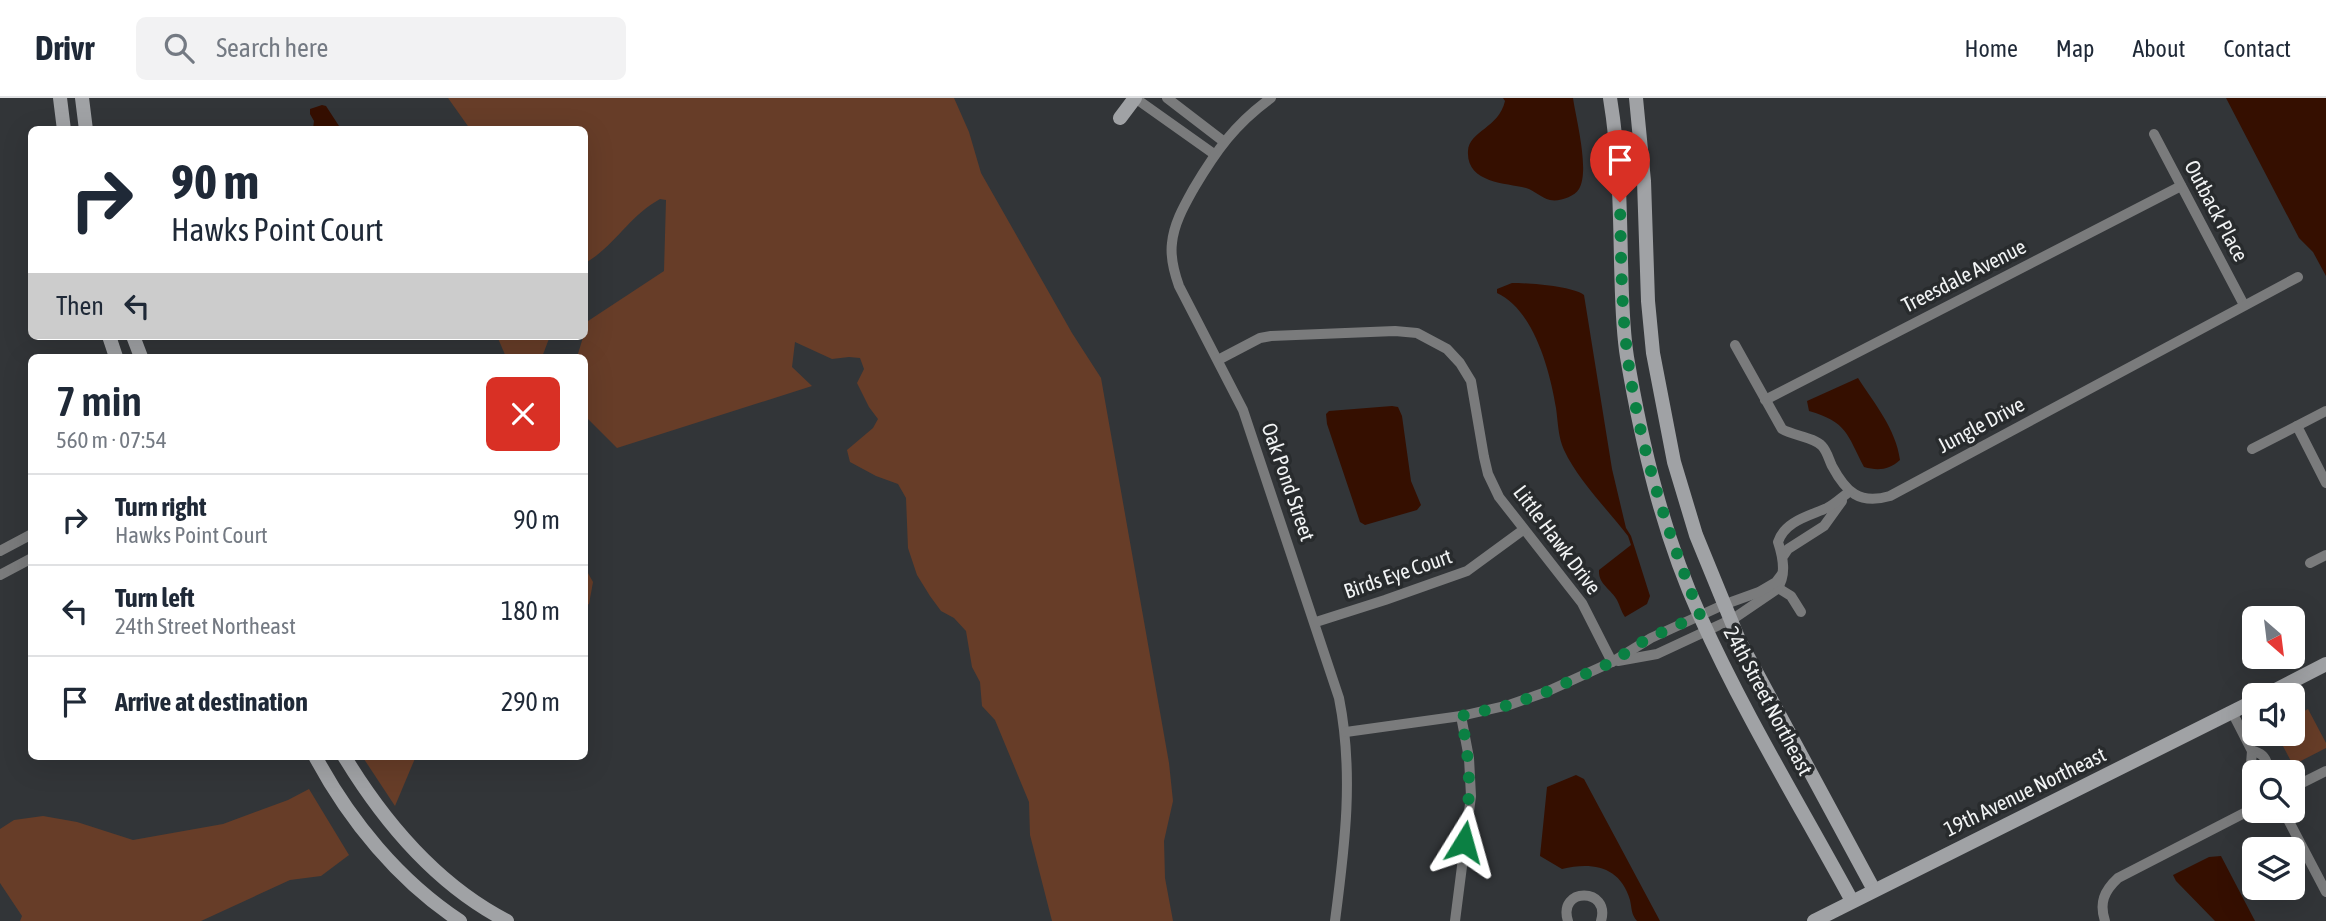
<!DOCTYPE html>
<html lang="en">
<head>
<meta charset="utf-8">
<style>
  :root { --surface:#fff; --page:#f2f2f3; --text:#1f2937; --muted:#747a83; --line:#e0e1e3 }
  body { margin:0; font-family:"Asap Condensed",sans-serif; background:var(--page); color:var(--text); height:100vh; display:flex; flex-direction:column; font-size:26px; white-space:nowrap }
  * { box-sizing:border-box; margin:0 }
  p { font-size:23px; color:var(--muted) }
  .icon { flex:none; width:38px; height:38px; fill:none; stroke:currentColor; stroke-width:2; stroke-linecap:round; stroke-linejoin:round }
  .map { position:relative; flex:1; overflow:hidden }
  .sheet { position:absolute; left:28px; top:256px; width:560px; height:406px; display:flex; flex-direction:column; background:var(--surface); border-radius:10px; box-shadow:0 7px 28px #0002 }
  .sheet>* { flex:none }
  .guide { position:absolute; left:28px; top:28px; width:560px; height:214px; border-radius:10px; box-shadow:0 7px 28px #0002; background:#fff; color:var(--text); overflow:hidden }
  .needle { width:46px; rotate:152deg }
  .controls { position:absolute; left:2242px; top:508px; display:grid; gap:14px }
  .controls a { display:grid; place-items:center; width:63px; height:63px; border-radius:10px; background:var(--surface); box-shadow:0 7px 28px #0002; font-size:35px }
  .pin { position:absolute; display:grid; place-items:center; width:60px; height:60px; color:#fff; margin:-72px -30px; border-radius:50% 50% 50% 0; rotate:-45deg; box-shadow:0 0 7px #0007 }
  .pin .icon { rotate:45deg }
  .me { position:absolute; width:77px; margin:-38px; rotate:8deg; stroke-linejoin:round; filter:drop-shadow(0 0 5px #0008) }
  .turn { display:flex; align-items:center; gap:24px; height:147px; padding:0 28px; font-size:32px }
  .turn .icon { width:91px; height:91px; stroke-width:2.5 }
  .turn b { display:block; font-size:49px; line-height:60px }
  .then { display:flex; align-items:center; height:66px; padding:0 28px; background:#0003; gap:14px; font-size:26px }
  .round { display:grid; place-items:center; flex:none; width:74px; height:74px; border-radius:10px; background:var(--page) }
  .headline { display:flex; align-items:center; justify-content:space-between; height:119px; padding:0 28px }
  h1 { font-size:42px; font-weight:600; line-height:52px }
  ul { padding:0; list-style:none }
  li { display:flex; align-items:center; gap:21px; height:91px; padding:0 28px; border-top:2px solid var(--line) }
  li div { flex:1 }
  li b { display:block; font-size:26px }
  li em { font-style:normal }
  header { display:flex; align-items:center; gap:42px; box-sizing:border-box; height:98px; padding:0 35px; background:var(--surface); border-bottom:2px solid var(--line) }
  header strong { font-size:33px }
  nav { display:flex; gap:38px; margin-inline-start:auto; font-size:24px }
  .search { width:490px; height:63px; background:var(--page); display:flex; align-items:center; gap:18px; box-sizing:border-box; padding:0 24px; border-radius:10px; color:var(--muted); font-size:26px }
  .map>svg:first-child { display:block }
  .green { fill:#673d28 }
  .water { fill:#350f00 }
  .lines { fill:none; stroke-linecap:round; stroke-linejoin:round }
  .street { stroke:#7a7b7c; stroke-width:10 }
  .secondary { stroke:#a0a2a5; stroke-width:14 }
  .route { stroke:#0b8043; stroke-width:12; stroke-dasharray:0 21.6 }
  .labels { text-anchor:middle; stroke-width:7; stroke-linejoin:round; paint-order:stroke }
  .street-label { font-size:21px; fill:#f1f3f4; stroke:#282b2d }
</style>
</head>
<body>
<header>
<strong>Drivr</strong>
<div class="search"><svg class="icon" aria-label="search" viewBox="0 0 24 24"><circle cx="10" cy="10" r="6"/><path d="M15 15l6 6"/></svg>Search here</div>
<nav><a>Home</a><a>Map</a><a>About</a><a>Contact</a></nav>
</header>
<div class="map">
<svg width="2326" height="823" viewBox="0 0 2326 823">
  <rect width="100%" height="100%" fill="#323538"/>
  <g class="green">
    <path d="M448,0H954L969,34L981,75L1072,235L1101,280L1169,665L1173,703L1164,743L1165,780L1173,823H1052L1030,737L1029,704L995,622L982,608L980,584L972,569L966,533L954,520L941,513L930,498L917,477L908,450L906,400L898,386L876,378L850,364L847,352L873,330L878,321L869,309L857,285L864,271L860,260L849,259L832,261L795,244L792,269L812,288L617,350L585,318L584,259H577L588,223L664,173L666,102L660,101C629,118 614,149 585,165L584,32L470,31Z"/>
    <path d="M497,238H550L542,259H506Z"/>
    <path d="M584,468L593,484L589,506L585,508Z"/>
    <path d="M2308,611L2326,645V650L2293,667L2276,635H2292L2293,619Z"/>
    <path d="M362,658H416L395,708Z"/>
    <path d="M309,691L349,757L321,778L290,782L201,823H20L22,818L0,785V731L14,722L43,718L77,724L133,742L223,726L288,702Z"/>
  </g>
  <g class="water">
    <path d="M1503,0H1573C1576,21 1590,73 1579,91C1574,99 1559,104 1550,102C1541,100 1534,92 1526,90C1505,85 1466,85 1468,53C1469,33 1499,30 1505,3Z"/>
    <path d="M2226,0H2326V178L2313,154L2299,140Z"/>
    <path d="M322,7L326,8L341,31H313L314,23L310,16V11Z"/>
    <path d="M1512,185C1528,185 1572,188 1584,197L1612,371L1626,430L1631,438L1650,498L1647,506L1625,519C1621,513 1620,508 1617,502C1611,491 1598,486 1599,472L1631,447L1628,438C1608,412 1578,382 1564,352C1558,339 1558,324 1556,310C1550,273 1534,212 1497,195V191Z"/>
    <path d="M1858,280C1874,305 1896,331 1900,362C1889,372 1878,373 1864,369C1847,336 1847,324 1809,313L1807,303Z"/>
    <path d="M1392,308L1398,309L1402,318L1411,383L1421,407L1417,412L1365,427L1360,424L1327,326L1326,316L1329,313Z"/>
    <path d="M1576,677L1584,681L1660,823H1637C1631,816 1632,811 1630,802C1620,768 1592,764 1562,771L1540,758L1547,689Z"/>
    <path d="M2221,758L2255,823H2215L2176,783L2173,777L2209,759Z"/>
  </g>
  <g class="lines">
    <g class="street">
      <path d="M1135,0L1214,56"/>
      <path d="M1167,0L1223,43"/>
      <path d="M1271,0C1235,26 1216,53 1194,90C1184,108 1174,125 1172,145C1170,160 1174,174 1179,188L1243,312L1339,600C1354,675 1345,747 1335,823"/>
      <path d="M2154,36L2244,207"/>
      <path d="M1735,247L1782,331C1794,338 1814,339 1822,348C1827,353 1829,362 1832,368C1846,394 1859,407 1890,398L2298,179"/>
      <path d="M1218,262L1260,240L1271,238L1395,233L1417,235L1447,251L1460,265L1471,283L1484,359L1488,376L1499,399L1582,505L1612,564"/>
      <path d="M1765,302L2181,88"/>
      <path d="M2297,328L2326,385"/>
      <path d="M2252,351L2326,313"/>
      <path d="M0,453L32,436"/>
      <path d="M1784,457L1788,451L1824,428L1842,403"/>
      <path d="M2310,465L2326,457"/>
      <path d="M0,477L32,460"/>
      <path d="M1778,490L1791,498L1801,514"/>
      <path d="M1730,523L1777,491C1787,477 1783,459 1778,444C1785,423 1809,418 1827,410C1835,406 1842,399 1849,394"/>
      <path d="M1316,524L1385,502L1467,473L1523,432"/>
      <path d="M1618,563L1657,556L1730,522"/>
      <path d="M2232,614L2252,653L2251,666L2255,674"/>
      <path d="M1346,634L1461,618L1509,607L1546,594L1612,564L1651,540L1723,507L1759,494L1776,484L1782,476"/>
      <path d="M2252,653C2264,655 2268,662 2268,674"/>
      <path d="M2292,690L2326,673"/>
      <path d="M2283,712L2326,794"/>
      <path d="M1455,823L1471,698L1469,660L1461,618"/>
      <path d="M1568,823C1557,789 1611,789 1601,823"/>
      <path d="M2105,823C2099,805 2104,793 2118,780L2254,710"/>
    </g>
    <g class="secondary">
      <path d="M60,0L64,32"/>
      <path d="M82,0L86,32"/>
      <path d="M1610,0C1619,54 1620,109 1621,164C1622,195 1622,228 1627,259C1642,347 1663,437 1700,518C1744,616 1801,709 1852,803"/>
      <path d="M1636,0L1644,83L1648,203L1653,255L1674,364L1696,437L1739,542L1874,792"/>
      <path d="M1120,20L1135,0"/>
      <path d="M109,238L116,259"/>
      <path d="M133,238L141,259"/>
      <path d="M2266,597L2326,566"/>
      <path d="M315,658C349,722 399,783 460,823"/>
      <path d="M344,658C384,724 437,787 507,823"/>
      <path d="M1814,823L2254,603"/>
    </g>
  </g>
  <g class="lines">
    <path class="route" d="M1464,744C1471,695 1471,668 1461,618L1509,607L1546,594L1612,564L1647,541L1700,517C1667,433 1638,345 1627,254C1621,205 1621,154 1620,104"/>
  </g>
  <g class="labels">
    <g class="street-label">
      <text transform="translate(2216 113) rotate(62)" y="7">Outback Place</text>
      <text transform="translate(1964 178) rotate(-27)" y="7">Treesdale Avenue</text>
      <text transform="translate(1981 327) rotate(-28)" y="7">Jungle Drive</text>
      <text transform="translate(1288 384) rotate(71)" y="7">Oak Pond Street</text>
      <text transform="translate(1557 442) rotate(53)" y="7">Little Hawk Drive</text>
      <text transform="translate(1398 476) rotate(-19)" y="7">Birds Eye Court</text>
      <text transform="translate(1768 603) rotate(62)" y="7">24th Street Northeast</text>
      <text transform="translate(2025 694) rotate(-26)" y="7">19th Avenue Northeast</text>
    </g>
  </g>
</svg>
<div class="controls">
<a><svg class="needle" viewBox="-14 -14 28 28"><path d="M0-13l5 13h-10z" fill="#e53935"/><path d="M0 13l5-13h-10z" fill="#747a83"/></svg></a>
<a><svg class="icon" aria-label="sound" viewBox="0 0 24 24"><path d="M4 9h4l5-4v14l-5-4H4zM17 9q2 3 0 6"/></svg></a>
<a><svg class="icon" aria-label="search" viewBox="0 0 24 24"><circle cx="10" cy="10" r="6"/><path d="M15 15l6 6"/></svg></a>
<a><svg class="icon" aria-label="layers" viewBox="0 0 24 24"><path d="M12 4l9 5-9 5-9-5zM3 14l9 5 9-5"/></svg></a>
</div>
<div class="pin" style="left:1620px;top:104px;background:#d93025"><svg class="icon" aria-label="arrive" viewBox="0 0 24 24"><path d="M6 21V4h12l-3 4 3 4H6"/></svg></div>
<svg class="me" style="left:1464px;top:744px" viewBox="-20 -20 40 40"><path d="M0-17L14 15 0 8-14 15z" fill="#0b8043" stroke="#fff" stroke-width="4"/></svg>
<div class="guide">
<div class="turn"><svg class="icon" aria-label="right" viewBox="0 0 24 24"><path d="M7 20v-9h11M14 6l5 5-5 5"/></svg><div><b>90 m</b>Hawks Point Court</div></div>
<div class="then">Then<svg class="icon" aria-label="left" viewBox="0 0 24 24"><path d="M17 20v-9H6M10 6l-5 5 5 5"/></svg></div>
</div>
<section class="sheet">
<div class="headline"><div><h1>7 min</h1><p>560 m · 07:54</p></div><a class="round" style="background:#d93025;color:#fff"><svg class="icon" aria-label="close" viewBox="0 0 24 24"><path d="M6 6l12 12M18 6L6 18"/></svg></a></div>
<ul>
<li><svg class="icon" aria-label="right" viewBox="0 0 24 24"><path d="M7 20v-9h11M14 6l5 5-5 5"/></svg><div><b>Turn right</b><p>Hawks Point Court</p></div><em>90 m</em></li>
<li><svg class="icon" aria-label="left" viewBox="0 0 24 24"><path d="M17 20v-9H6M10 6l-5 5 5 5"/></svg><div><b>Turn left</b><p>24th Street Northeast</p></div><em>180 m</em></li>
<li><svg class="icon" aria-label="arrive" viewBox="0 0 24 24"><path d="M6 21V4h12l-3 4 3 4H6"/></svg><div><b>Arrive at destination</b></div><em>290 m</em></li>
</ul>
</section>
</div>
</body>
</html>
